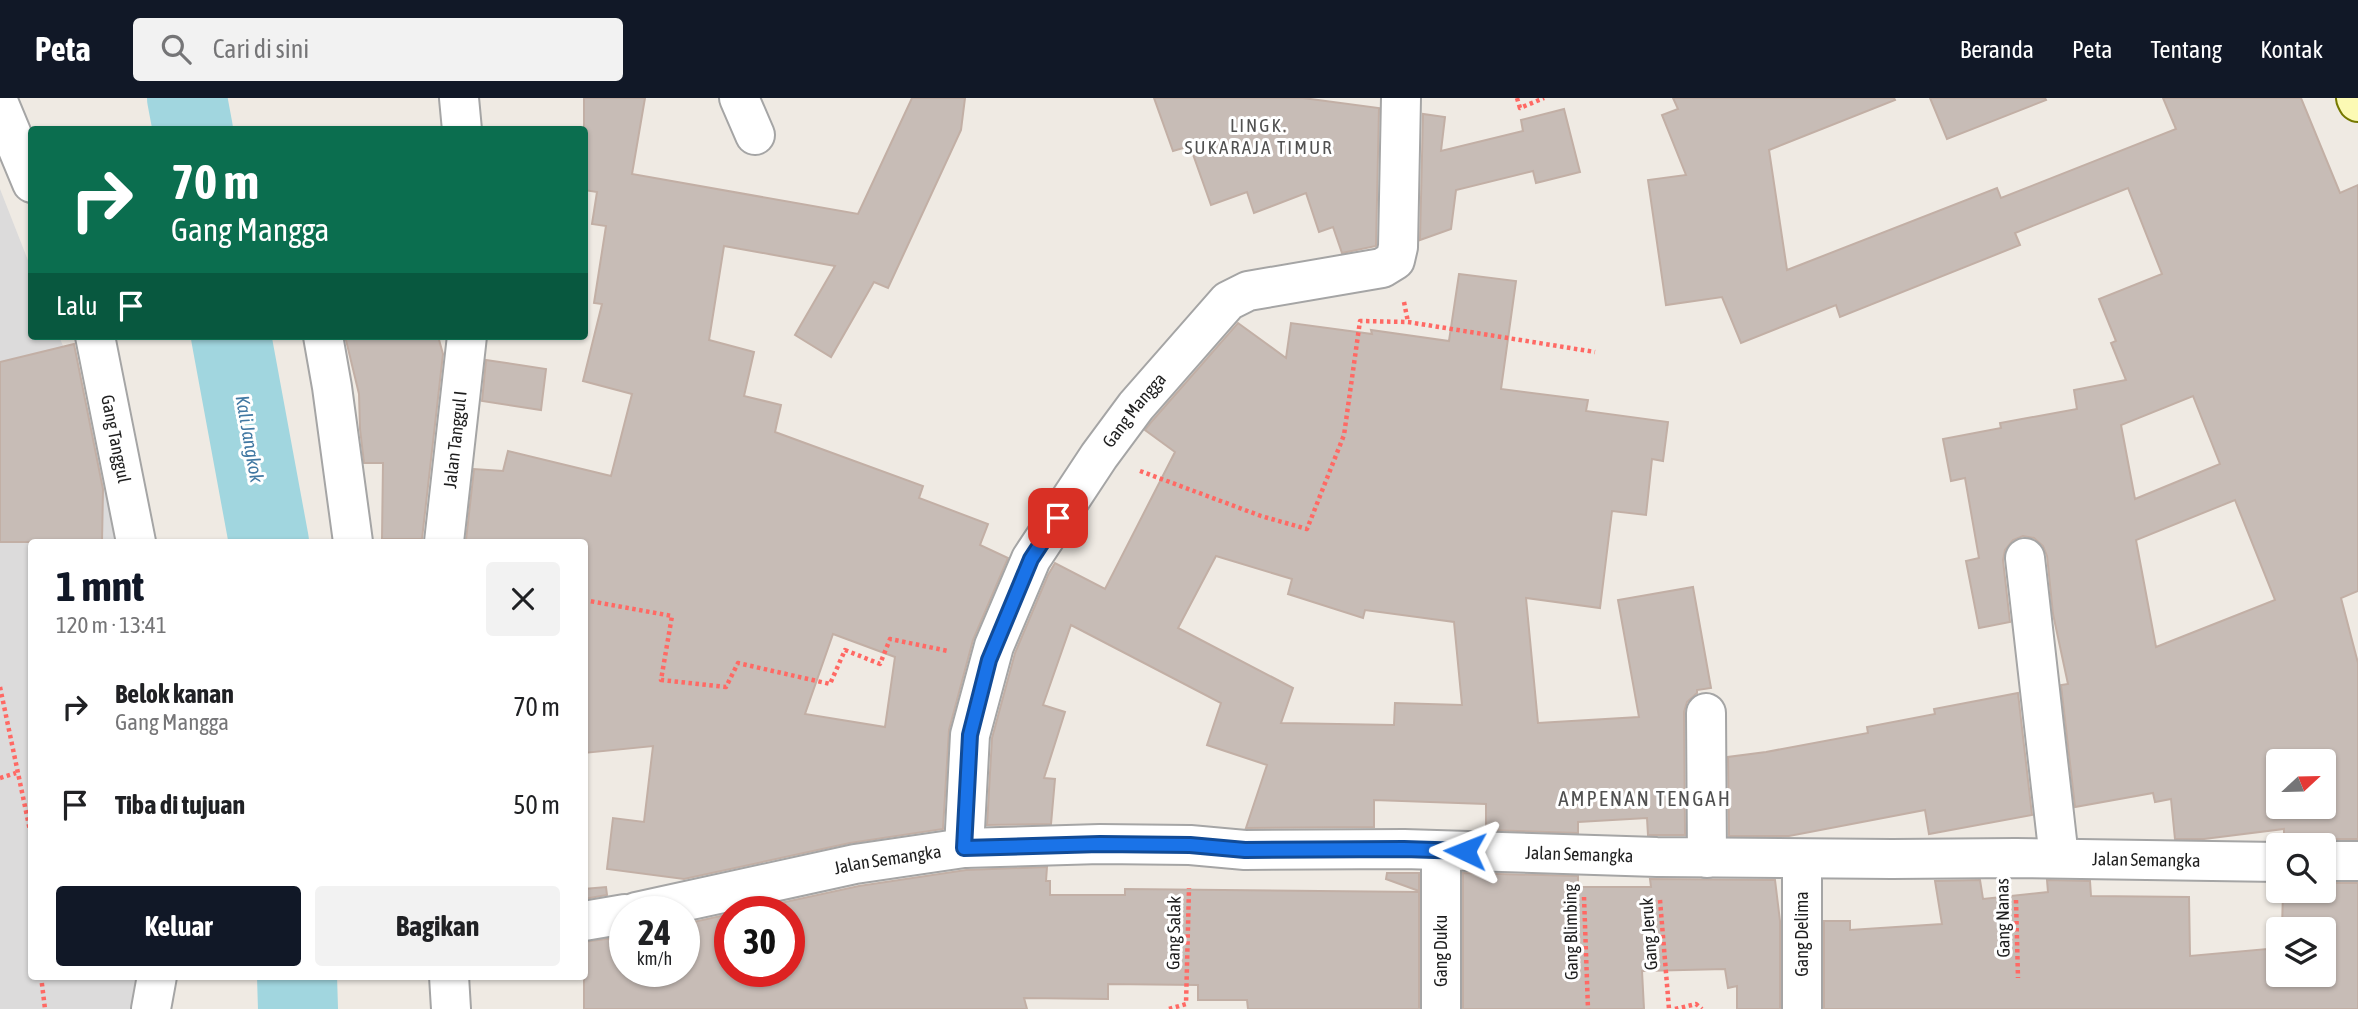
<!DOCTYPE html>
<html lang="id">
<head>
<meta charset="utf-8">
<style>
  :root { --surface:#fff; --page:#f2f2f2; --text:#202124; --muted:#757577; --accent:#111827 }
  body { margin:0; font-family:"Asap Condensed",sans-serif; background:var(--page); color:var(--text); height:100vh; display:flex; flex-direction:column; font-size:26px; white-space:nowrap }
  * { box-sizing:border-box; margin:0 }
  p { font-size:23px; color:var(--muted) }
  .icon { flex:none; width:38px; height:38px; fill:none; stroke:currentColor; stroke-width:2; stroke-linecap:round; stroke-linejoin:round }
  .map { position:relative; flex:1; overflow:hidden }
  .drawer { position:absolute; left:28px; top:441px; width:560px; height:441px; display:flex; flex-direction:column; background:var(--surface); border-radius:7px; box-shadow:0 2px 5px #0004 }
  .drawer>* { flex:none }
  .banner { position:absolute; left:28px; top:28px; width:560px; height:214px; border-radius:7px; box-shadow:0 2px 5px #0004; background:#0b6e4f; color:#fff; overflow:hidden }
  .needle { width:46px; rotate:68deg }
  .fabs { position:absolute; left:2266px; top:651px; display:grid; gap:14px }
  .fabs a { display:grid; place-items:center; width:70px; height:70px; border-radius:7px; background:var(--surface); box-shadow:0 2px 5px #0004; font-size:35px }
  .speed { position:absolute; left:609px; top:798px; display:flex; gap:14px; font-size:35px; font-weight:700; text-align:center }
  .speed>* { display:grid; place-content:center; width:91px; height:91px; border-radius:50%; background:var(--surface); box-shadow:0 2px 5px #0004; line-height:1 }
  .speed small { font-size:18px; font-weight:400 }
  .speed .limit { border:10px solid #d22; background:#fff; color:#111 }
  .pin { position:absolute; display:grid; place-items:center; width:60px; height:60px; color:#fff; margin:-30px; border-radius:14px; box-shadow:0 4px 10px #0006 }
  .me { position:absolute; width:77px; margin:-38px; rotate:272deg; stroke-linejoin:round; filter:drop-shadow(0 0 5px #0008) }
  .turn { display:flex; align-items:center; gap:24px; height:147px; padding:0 28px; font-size:32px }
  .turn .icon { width:91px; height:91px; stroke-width:2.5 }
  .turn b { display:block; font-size:49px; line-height:60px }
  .then { display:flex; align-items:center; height:66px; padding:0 28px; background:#0003; gap:14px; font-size:26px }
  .round { display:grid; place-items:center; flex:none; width:74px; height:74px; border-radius:7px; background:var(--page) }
  .overview { display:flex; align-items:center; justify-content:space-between; height:119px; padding:0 28px }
  h1 { font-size:42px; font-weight:700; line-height:52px; color:var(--accent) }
  .primary-button { display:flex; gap:14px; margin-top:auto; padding:14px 28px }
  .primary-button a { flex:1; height:80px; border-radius:7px; background:var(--accent); color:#fff; font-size:28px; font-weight:700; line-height:80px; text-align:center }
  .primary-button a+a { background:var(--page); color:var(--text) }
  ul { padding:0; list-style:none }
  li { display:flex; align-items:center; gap:21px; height:98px; padding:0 28px }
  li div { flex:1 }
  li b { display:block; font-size:26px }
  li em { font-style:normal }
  header { display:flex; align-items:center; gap:42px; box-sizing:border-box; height:98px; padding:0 35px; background:var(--accent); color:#fff }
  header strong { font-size:33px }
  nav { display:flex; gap:38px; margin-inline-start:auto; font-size:24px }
  .search { width:490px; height:63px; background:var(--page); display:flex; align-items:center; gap:18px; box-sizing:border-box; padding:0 24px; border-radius:7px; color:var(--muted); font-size:26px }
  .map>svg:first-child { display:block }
  .residential { fill:#dcdbdb }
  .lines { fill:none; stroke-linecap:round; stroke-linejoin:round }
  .river { stroke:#a1d6df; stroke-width:80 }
  .building { fill:#c7bcb6; stroke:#c2afa5; stroke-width:2; fill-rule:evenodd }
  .street-casing { stroke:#a5a5a5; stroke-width:42 }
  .secondary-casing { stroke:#767900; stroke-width:42 }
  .path { stroke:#ff6964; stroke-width:4.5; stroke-dasharray:3.5 3.5; stroke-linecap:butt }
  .street { stroke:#fff; stroke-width:38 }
  .secondary { stroke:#fcfab4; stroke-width:38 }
  .route-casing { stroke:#114b97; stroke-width:18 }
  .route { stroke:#1a73e8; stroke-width:12 }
  .labels { text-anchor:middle; stroke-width:6; stroke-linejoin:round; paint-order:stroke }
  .street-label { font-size:18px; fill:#1e1e1e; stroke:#fff }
  .neighbourhood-label { font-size:19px; letter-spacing:2px; fill:#515151; stroke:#fff }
  .water-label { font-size:19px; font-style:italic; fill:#4178a2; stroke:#fff }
  .quarter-label { font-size:21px; letter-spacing:2px; fill:#515151; stroke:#fff }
</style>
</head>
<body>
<header>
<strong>Peta</strong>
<div class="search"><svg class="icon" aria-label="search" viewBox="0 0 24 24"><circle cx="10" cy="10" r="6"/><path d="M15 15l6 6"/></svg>Cari di sini</div>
<nav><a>Beranda</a><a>Peta</a><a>Tentang</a><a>Kontak</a></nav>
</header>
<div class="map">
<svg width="2358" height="911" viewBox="0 0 2358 911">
  <rect width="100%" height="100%" fill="#efeae3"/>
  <path class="residential" d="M0,91L31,170L32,238H59L118,385L125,444H32V878L139,879L133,911H0Z"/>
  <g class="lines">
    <g class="river">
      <path d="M187,0L193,32"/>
      <path d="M231,238L269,444"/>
      <path d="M297,878L298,911"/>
    </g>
  </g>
  <g class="building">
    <path d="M584,0H645L632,76L858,116L912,0H965L961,32L888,190L874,184L831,259L795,237L835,168L724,148L709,242L754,254L744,298L781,307L775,334L923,388L919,400L988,426L980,447L1008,460L973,542L949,632L943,731L850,745L684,781L607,771L613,720L644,724L653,648L584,655V444H490L466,442L474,371L503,373L508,353L611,378L632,296L583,283L602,206L594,205L606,128L592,126L597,94L584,92ZM833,536L895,559L885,629L805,616Z"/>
    <path d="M1154,0H1303L1379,10L1376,148L1342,155L1333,129L1319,134L1306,95L1254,115L1247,94L1211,107L1190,48L1173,53Z"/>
    <path d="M1673,0H1894L1895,2L1769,52L1787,172L1997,90L2001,100L2176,31L2163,0H2301L2340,95L2358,87V493L2341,500L2358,565V741H2324L2310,747H2291L2284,744V731L2204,741H2175L2171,701L2155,704L2153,695L2075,709L2061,587L2068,586L2053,516L2047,458L2043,448L2034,440L2023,438L2013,442L2005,452L2003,462L2010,524L1979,530L1966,463L1979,460L1965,380L1951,383L1943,341L2001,330L2000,325L2077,311L2074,292L2126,282L2111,245L2116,243L2099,201L2162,176L2128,90L2015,135L2020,147L1840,219L1836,207L1741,245L1722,199L1666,207L1648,82L1686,77L1662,17L1678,11ZM2193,298L2220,366L2135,401L2121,327ZM2235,402L2275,502L2156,549L2136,442ZM2278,663H2324V709H2278Z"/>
    <path d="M1930,0H2045L2046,2L1947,41Z"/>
    <path d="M1564,11L1580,74L1536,85L1533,73L1456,92L1451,131L1420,142L1423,16L1445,19L1441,53L1523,33L1521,22Z"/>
    <path d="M1459,176L1516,183L1501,291L1588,302L1586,313L1668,324L1663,363L1652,361L1646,417L1612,413L1600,510L1526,500L1538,625L1639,619L1618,502L1693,489L1711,590L1697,592V595L1687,604L1684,614L1685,737H1648L1647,720L1578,724V735L1486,732V706L1374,702V729L1246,730L1267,667L1207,647L1221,605L1071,527L1043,607L1065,614L1044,680L1055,681L1051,726L987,727L992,640L1015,555L1048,477L1055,465L1105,491L1175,354L1145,332L1153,322L1238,225L1286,260L1291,225L1372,236L1371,232L1449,243ZM1216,458L1292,481L1288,496L1363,520L1365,512L1454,524L1462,607L1395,605L1394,627L1281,625L1293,590L1178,530Z"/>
    <path d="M345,238H438L443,256L422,441H382L383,365H364L360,331L359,296Z"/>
    <path d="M74,246L103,391L102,444H0V264Z"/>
    <path d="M486,262L546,271L541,312L482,303Z"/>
    <path d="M2018,595L2032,717L1929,736L1925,712L1789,738H1729L1728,659L1766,654L1868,635L1867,629L1935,616L1934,611Z"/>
    <path d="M1047,769L1046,783H1050V797H1125V791L1419,794V911H1248L1247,902H1198V887L1108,886V901L1024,900L1027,911H584V844L613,840L617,867L625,865V873H684V826L730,816V873H789V814H739L859,788L966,772Z"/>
    <path d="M1387,775H1419V793L1386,781Z"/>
    <path d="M1463,775L1578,778V789H1651L1650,781L1775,782L1780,823V911H1737V888L1728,890L1725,871L1642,873L1644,911H1463Z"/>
    <path d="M1980,782L1983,801L2048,794L2047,782L2090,783L2091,798L2189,799L2190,858L2278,850V877H2324V831H2282L2283,793H2324V785H2358V911H1824V823H1850V832L1942,826L1935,783Z"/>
    <path d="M606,789L607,797L584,801V791Z"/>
  </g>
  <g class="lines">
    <defs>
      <g id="street">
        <path d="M459,0L462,32"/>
        <path d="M739,0L755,37"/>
        <path d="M0,8L32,85"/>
        <path id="s1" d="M95,238L136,444"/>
        <path d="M323,238L332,289L353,444"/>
        <path id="s2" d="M444,444L467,238"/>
        <path d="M2025,460L2059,760"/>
        <path d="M1706,615L1707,760"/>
        <path id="s3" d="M964,750L970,637L994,548L1031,461L1099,358L1136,308L1228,203L1248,193L1382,170L1395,162L1398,149L1401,0"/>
        <path d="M1441,753V911"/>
        <path d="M2324,763H2358"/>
        <path id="s4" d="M636,814L855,766L964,750L1100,746L1190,747L1245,752L1404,751L1657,759L1892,761L2016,760L2278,764"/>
        <path d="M584,823L625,816"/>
        <path d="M449,878L451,911"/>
        <path d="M151,911L157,878"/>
        <path d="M1802,911V761"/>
      </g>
      <path id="secondary" d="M2356,0L2358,4"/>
    </defs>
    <use href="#street" class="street-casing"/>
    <use href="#secondary" class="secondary-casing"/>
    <g class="path">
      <path d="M1517,0L1520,10L1544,0"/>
      <path d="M1404,204L1408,224"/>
      <path d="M1140,373L1261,418L1307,431L1344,337L1360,223L1408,224L1595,254"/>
      <path d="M584,502L672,518L661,582L726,589L738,565L830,586L845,552L880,566L890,541L948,553"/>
      <path d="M0,589L32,742"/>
      <path d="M0,680L16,675"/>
      <path d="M1584,799L1588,911"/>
      <path d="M1660,802L1669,911"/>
      <path d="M2016,802L2018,880"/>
      <path d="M41,878L45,911"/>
      <path d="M1169,911L1186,906L1189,790"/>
      <path d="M1675,911L1696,906L1702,911"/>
    </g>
    <use href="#street" class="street"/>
    <use href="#secondary" class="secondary"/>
  </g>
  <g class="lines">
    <defs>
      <path id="route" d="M1058,420L1031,461L989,562L970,637L964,750L1100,746L1190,747L1245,752L1404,751L1465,753"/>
    </defs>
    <use href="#route" class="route-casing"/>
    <use href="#route" class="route"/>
  </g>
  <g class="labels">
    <g class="street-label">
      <text dy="6" stroke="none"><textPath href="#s3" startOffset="481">Gang Mangga</textPath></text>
      <text dy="6" stroke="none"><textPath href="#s1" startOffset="105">Gang Tanggul</textPath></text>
      <text dy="6" stroke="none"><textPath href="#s2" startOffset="103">Jalan Tanggul I</textPath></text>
      <text dy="6" stroke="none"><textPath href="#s4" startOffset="950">Jalan Semangka</textPath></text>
      <text dy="6" stroke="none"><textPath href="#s4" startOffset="257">Jalan Semangka</textPath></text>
      <text dy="6" stroke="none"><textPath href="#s4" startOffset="1517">Jalan Semangka</textPath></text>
      <text transform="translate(2003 820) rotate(-91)" y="6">Gang Nanas</text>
      <text transform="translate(1571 834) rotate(-91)" y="6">Gang Blimbing</text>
      <text transform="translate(1174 835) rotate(-89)" y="6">Gang Salak</text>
      <text transform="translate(1649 836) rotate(-94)" y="6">Gang Jeruk</text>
      <text transform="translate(1802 836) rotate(-90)" y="6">Gang Delima</text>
      <text transform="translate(1441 853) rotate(-90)" y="6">Gang Duku</text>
    </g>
    <g class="neighbourhood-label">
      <text x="1259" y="34">LINGK.<tspan x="1259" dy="22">SUKARAJA TIMUR</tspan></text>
    </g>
    <g class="water-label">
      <text transform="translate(250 341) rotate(80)" y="7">Kali Jangkok</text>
    </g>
    <g class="quarter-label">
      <text x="1645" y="708">AMPENAN TENGAH</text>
    </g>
  </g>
</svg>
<div class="fabs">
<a><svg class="needle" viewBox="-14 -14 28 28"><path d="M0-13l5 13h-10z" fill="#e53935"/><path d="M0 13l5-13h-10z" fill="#757577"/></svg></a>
<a><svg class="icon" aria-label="search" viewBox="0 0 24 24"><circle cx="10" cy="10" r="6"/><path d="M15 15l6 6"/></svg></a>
<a><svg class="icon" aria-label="layers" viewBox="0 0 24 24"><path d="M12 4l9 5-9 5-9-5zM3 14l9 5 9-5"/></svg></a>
</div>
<div class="speed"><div>24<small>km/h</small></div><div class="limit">30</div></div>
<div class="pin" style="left:1058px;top:420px;background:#d93025"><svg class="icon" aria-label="arrive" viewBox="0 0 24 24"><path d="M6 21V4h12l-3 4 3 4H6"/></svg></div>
<svg class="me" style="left:1465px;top:753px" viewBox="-20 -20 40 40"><path d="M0-17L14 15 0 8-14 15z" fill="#1a73e8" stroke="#fff" stroke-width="4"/></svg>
<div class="banner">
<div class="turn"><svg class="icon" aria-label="right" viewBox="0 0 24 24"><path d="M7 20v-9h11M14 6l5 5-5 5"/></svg><div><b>70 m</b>Gang Mangga</div></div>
<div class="then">Lalu<svg class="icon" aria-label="arrive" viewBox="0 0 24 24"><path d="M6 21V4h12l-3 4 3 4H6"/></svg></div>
</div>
<section class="drawer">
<div class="overview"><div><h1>1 mnt</h1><p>120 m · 13:41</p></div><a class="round"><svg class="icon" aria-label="close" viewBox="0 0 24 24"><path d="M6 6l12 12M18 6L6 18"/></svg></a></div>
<ul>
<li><svg class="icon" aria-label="right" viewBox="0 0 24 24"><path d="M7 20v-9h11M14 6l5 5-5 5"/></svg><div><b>Belok kanan</b><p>Gang Mangga</p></div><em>70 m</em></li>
<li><svg class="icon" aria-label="arrive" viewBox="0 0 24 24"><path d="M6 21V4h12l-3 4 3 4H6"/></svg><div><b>Tiba di tujuan</b></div><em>50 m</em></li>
</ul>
<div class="primary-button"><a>Keluar</a><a>Bagikan</a></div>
</section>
</div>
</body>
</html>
